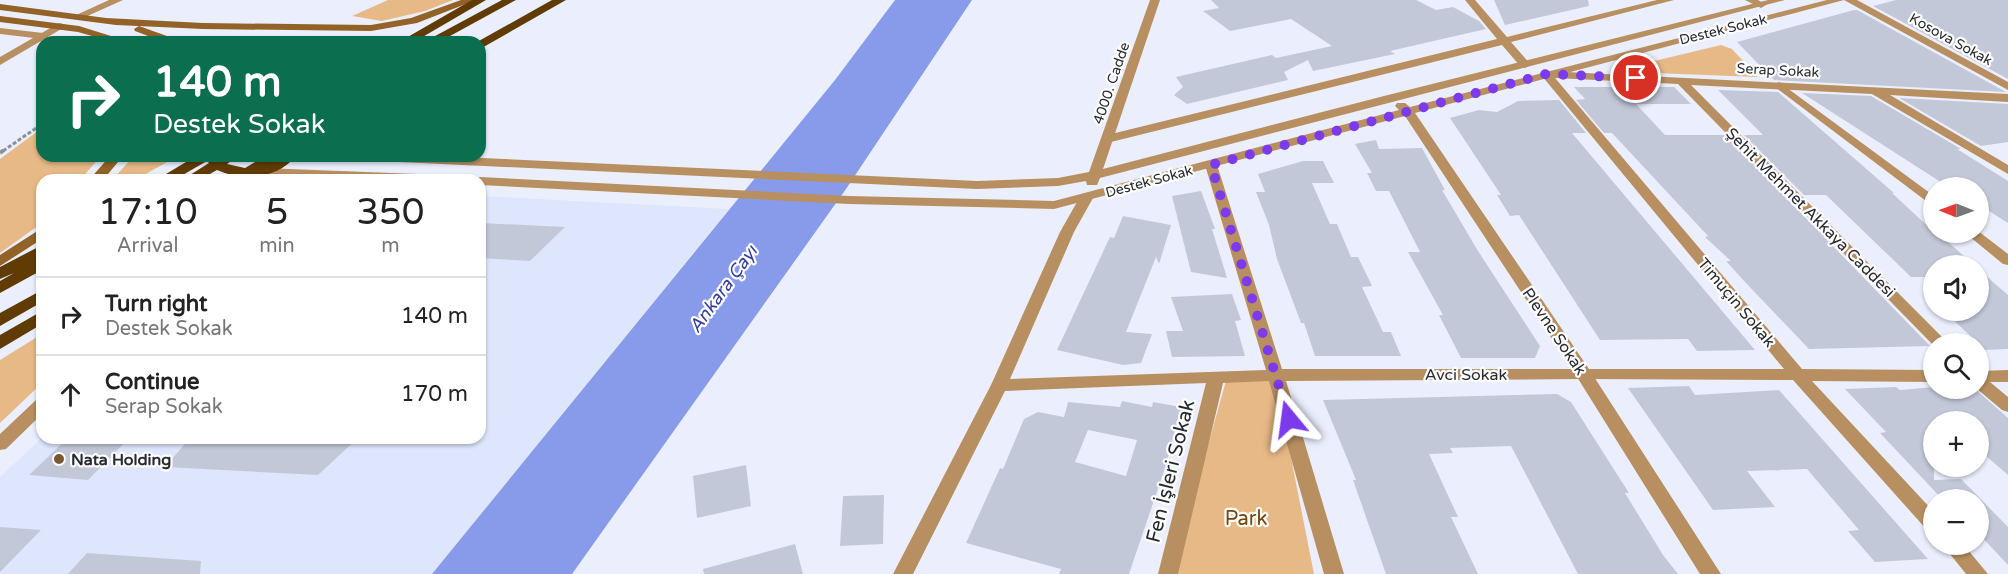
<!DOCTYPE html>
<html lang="en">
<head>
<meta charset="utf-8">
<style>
  :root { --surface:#fff; --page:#f6f6f6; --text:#222; --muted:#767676; --line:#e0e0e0 }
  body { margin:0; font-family:"Varela Round",sans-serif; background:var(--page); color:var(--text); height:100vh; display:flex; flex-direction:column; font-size:22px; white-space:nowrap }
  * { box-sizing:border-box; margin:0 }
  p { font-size:20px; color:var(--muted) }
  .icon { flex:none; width:33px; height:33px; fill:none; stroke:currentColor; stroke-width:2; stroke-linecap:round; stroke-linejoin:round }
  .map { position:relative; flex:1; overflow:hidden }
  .drawer { position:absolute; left:36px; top:174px; width:450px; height:270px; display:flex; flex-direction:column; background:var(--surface); border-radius:18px; box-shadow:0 2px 4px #0004 }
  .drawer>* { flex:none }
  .guide { position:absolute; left:36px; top:36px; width:450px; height:126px; border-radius:18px; box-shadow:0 2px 4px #0004; background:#0b6e4f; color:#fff; overflow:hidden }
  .needle { width:39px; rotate:271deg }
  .controls { position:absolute; left:1923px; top:177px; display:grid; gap:12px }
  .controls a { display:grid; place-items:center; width:66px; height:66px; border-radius:50%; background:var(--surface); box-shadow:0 2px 4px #0004; font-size:30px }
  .pin { position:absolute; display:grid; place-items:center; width:51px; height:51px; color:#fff; margin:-26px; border:3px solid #fff; border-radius:50%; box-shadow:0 2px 6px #0007 }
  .me { position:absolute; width:66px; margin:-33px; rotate:344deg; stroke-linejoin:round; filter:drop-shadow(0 0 4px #0008) }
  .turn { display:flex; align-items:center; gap:21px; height:126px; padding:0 18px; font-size:27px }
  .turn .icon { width:78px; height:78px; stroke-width:2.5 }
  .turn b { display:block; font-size:42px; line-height:51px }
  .eta { display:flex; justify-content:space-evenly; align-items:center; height:102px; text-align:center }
  .eta b { font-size:36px; font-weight:600; line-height:42px }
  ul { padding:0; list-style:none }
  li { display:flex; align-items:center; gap:18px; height:78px; padding:0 18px; border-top:2px solid var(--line) }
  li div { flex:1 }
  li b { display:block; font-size:22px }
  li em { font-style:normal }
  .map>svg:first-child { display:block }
  .built { fill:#dee6fe }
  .green { fill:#e7b986 }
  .water { fill:#879bea }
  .building { fill:#c3c8d9; fill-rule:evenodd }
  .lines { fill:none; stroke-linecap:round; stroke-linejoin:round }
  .path-far1 { stroke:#8e919c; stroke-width:3; stroke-dasharray:4 2; stroke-linecap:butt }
  .path { stroke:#8e919c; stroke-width:4; stroke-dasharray:4.5 3; stroke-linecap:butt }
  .minor { fill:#b88f60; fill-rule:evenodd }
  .tertiary { fill:#b88f60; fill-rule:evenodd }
  .secondary { fill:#926226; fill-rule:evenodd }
  .trunk { fill:#603b04; fill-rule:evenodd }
  .route { stroke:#7c3aed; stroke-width:10; stroke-dasharray:0 18 }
  .poi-dot { fill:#7a5830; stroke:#fdfdfd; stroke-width:2 }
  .labels { text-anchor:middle; stroke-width:4.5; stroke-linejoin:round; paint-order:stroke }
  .far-street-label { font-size:14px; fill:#27292f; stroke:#fdfdfd }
  .street-label { font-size:16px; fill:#27292f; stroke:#fdfdfd }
  .poi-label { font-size:16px; font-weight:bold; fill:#27292f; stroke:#fdfdfd; text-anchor:start }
  .water-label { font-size:18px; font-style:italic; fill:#323e9a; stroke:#fdfdfd }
  .near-street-label { font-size:20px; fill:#27292f; stroke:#fdfdfd }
  .near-park-label { font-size:20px; fill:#71470c; stroke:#fdfdfd }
</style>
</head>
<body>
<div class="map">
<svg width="2008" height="574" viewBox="0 0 2008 574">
  <rect width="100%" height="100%" fill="#ebeffd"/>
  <path class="built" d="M480,196L729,209L432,574H0V477L42,438H480Z"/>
  <g class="green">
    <path d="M388,0H453L425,11L382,21L352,16Z"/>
    <path d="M1721,45L1732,49L1758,77L1626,72L1625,68Z"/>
    <path d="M42,128V156H101L80,180H42V223L0,253V159Z"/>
    <path d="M134,156H178L135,180H112Z"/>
    <path d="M42,334V383L0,423V360Z"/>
    <path d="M1227,377H1275L1314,574H1175L1174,569Z"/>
  </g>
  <path class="water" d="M895,0H972L846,189L572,574H432L835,80Z"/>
  <g class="building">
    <path d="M1211,0H1416L1436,10L1453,7L1479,21L1486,29L1390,51L1395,54L1313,71L1308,60L1284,72L1288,80L1187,104L1174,95L1183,87L1176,77L1272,55L1276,58L1332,46L1291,19L1230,31L1203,11L1219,8Z"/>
    <path d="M1494,0H1588L1589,6L1505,25Z"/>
    <path d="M1896,0H2008V79L1873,6Z"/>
    <path d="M1854,10H1857L2006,92L1774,80L1737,42Z"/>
    <path d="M1574,87H1674L1691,104H1636L1665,135H1725L1930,346L1809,349L1745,282L1726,261H1731L1705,237L1708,236L1612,133H1604L1576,100L1585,99Z"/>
    <path d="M1718,90L1778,92L1894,193H1892L1934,232H1937L1975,266H1934V277H1911L1826,195H1804L1744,135H1763Z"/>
    <path d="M1802,93L1871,96L1961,149H1957L2008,181V223L1978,204V188H1950Z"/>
    <path d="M1899,98L2008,104V142L1981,146Z"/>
    <path d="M1559,100L1586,133H1572L1755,350L1697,351L1688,339L1600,340L1519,215L1510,216L1497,195H1501L1450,118L1479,110L1497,112L1518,101Z"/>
    <path d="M1376,140L1379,149L1422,148L1445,190H1442L1478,251L1540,346L1535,358H1461L1439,315H1443L1408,252H1420L1389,191H1376L1367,173H1372L1355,144Z"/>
    <path d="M1303,161H1323L1334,183H1312L1330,224H1337L1351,257H1358L1372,286L1362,287L1383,332H1391L1401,356H1315L1304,323H1301L1277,259L1269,225L1256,192H1265L1258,174Z"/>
    <path d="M1201,191L1215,229H1212L1227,278L1191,272L1172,196Z"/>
    <path d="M1123,216L1171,225L1159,264L1156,257L1126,332L1152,334L1141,363L1123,365L1057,350L1110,237L1114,238Z"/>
    <path d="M480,223L565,227L530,261L480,258Z"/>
    <path d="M1978,269L2008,295V349L1985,350L1943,310H1978Z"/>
    <path d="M1232,294L1241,320L1235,321L1245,356L1172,357L1166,331H1183L1171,297Z"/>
    <path d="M1689,386L1695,395L1779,390L1928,559L1875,562L1848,531L1859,530L1807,469L1747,471L1775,507L1713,510L1628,388Z"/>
    <path d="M1896,387L1900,390L1934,387L1974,388L2008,418V475L1978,449V422H1934V480L1961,479L2008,527V565L1978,533V500H1943L1880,433L1886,432L1845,389Z"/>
    <path d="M1557,394L1571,402L1629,493H1625L1663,555L1678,574H1578L1511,446L1450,448L1453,453L1429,454L1458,517H1451L1478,574H1386L1353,480H1356L1323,400Z"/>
    <path d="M1122,401L1152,407L1153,402L1181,407L1166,465L1129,574H1059L1061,569L966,543L1000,468L1003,469L1024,419L1038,412L1064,417L1068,402L1120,407ZM1088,430L1137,440L1126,476L1075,462Z"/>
    <path d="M68,438H129L88,480L29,475Z"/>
    <path d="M190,438H358L318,475L165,467Z"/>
    <path d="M746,465L751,506L697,518L693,476Z"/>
    <path d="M884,495L883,544L840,546L843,496Z"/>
    <path d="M0,527L41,530L0,572Z"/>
    <path d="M795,544L803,574H704L703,569Z"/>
    <path d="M87,553L201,561L200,574H68Z"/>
  </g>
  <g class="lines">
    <path class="path-far1" d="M3,151L42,124"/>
    <path class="path" d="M0,153L5,149"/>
    <g class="minor">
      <path d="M1465,0H1475L1507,37L1657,0H1674L1511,42L1531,65L1525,68L1521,67L1502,45L1107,143L1101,139L1103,136L1497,39Z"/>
      <path d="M1745,0H1758L1766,5L1761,8Z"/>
      <path d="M1844,0H1857L2008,82V90Z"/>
      <path d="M0,28L43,33L48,36L43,39L0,34Z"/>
      <path d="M1546,71L2008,94V102L1890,95L2008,165V174L1872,94L1691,85L1949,344H1934V346L1678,84L1555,78L1802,369L1934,370V382L1812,381L1934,512V532L1927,530L1793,380L1583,379L1286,381L1344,574H1324L1269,381L1223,383L1178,574H1158L1206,383L1005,391L913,574H893L991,385L1060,232L1081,195L1086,194L1093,198L1074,232L1010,379L1266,370L1205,165L1211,161L1217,165L1282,369H1784L1542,76L1540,74Z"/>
      <path d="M2008,370V382H1990L2008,397V412L2002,410L1976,388H1978V371Z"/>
      <path d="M1942,544H1963L1988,574H1966Z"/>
    </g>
    <g class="tertiary">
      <path d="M109,0H123L83,18L74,16Z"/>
      <path d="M1150,0H1160L1103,169L1384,96L1768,0H1785L1100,178L1097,185H1087L1086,181L1058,186L977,189L357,160L351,156H439L977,181L1058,178L1089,172Z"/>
      <path d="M1827,0H1844L1415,113L1589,369L1721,574H1700L1577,377L1405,116L1054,209L849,204L480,185V180H474L480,177L849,196L1054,201L1399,110L1395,106L1397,103H1405L1410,107Z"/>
      <path d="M59,23L63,24V28L0,65V57Z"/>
      <path d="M1779,82L1934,196V207L1775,87L1773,85Z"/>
      <path d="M264,168L467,176L474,180H367L259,175L257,172L259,169Z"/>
      <path d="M1978,231L2008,254V265L2003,264L1964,232Z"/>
      <path d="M42,398V414L6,449L0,450V434L36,400Z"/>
    </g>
    <g class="secondary">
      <path d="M461,0H476L417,23L371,31L203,29L116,25L0,10V4L106,18L203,23L371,25L411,18Z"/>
      <path d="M0,16L79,26L130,42H113L78,32L0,22Z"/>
      <path d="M139,26L178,40L179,42H164L135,31L134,29Z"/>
      <path d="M110,156H123L103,180H89Z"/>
      <path d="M42,228V239L0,266V255Z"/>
    </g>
    <g class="trunk">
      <path d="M472,0H486L414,42H399Z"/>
      <path d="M502,0H516L439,42H424Z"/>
      <path d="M552,0H566L480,49V42H477Z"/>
      <path d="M196,156H238L227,164L245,168L265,156H296C277,179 244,182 217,170L199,180H182L209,163L207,161L174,180H156Z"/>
      <path d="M42,245V257L37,259L42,258V270L0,293V281L14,273L0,279V267Z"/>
      <path d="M42,290V302L0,326V313Z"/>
      <path d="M42,311V324L0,349V335Z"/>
    </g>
  </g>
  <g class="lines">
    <path class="route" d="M1289,419L1211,165L1546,74L1636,78"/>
  </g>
  <circle class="poi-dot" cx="59" cy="459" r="6"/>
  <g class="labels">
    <g class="far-street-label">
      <text transform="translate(1723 29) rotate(-14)" y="5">Destek Sokak</text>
      <text transform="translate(1951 39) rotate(29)" y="5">Kosova Sokak</text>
      <text transform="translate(1778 70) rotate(3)" y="5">Serap Sokak</text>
      <text transform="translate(1111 83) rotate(-71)" y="5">4000. Cadde</text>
      <text transform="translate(1149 181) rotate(-15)" y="5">Destek Sokak</text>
    </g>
    <g class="street-label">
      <text transform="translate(1811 212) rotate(45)" y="6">Şehit Mehmet Akkaya Caddesi</text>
      <text transform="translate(1737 302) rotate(50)" y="6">Timuçin Sokak</text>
      <text transform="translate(1555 331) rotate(56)" y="6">Plevne Sokak</text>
      <text x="1466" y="380">Avci Sokak</text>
    </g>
    <g class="poi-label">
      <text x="71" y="465">Nata Holding</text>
    </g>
    <g class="water-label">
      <text transform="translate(723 289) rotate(-54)" y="6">Ankara Çayı</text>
    </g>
    <g class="near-street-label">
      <text transform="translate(1170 471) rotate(-76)" y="7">Fen İşleri Sokak</text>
    </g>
    <g class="near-park-label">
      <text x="1246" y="525">Park</text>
    </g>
  </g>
</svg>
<div class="controls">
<a><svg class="needle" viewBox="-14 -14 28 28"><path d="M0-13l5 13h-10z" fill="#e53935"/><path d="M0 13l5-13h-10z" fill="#767676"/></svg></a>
<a><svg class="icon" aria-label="sound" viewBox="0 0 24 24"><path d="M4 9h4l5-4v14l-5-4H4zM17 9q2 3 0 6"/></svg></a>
<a><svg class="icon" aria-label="search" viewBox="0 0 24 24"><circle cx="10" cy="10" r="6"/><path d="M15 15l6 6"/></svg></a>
<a>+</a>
<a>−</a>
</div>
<div class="pin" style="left:1636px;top:78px;background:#d93025"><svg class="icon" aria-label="arrive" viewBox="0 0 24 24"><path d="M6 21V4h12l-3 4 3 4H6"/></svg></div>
<svg class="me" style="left:1289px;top:419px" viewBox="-20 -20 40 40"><path d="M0-17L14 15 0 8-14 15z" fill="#7c3aed" stroke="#fff" stroke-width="4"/></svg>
<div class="guide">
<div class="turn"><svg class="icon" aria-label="right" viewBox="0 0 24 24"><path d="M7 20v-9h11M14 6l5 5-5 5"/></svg><div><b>140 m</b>Destek Sokak</div></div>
</div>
<section class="drawer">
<div class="eta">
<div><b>17:10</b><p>Arrival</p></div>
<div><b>5</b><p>min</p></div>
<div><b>350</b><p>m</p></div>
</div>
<ul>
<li><svg class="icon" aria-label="right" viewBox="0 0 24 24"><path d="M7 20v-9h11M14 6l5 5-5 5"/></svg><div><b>Turn right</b><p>Destek Sokak</p></div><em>140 m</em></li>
<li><svg class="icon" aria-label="ahead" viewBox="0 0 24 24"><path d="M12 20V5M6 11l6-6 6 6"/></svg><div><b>Continue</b><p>Serap Sokak</p></div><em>170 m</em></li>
</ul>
</section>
</div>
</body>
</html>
